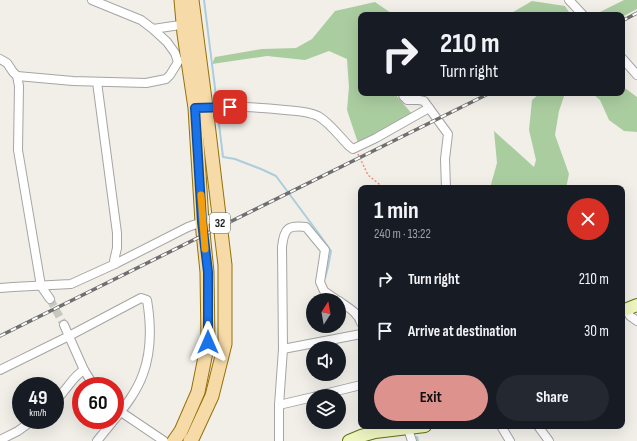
<!DOCTYPE html>
<html lang="en">
<head>
<meta charset="utf-8">
<style>
  :root { --surface:#171b24; --page:#242831; --text:#f1f3f6; --muted:#9ea1a6; --accent:#dd928e }
  body { margin:0; font-family:"Sofia Sans Condensed",sans-serif; background:var(--page); color:var(--text); height:100vh; display:flex; flex-direction:column; font-size:15px; white-space:nowrap }
  * { box-sizing:border-box; margin:0 }
  p { font-size:13px; color:var(--muted) }
  .icon { flex:none; width:22px; height:22px; fill:none; stroke:currentColor; stroke-width:2; stroke-linecap:round; stroke-linejoin:round }
  .map { position:relative; flex:1; overflow:hidden }
  .drawer { position:absolute; left:358px; top:185px; width:267px; height:244px; display:flex; flex-direction:column; background:var(--surface); border-radius:8px; box-shadow:0 4px 16px #0002 }
  .drawer>* { flex:none }
  .hud { position:absolute; left:358px; top:12px; width:267px; height:84px; border-radius:8px; box-shadow:0 4px 16px #0002; background:#171b24; color:var(--text); overflow:hidden }
  .needle { width:26px; rotate:11deg }
  .buttons { position:absolute; left:306px; top:293px; display:grid; gap:8px }
  .buttons a { display:grid; place-items:center; width:40px; height:40px; border-radius:50%; background:var(--surface); box-shadow:0 4px 16px #0002; font-size:20px }
  .speed { position:absolute; left:12px; top:377px; display:flex; gap:8px; font-size:20px; font-weight:700; text-align:center }
  .speed>* { display:grid; place-content:center; width:52px; height:52px; border-radius:50%; background:var(--surface); box-shadow:0 4px 16px #0002; line-height:1 }
  .speed small { font-size:10px; font-weight:400 }
  .speed .limit { border:6px solid #d22; background:#fff; color:#111 }
  .pin { position:absolute; display:grid; place-items:center; width:34px; height:34px; color:#fff; margin:-17px; border-radius:8px; box-shadow:0 2px 6px #0006 }
  .me { position:absolute; width:44px; margin:-22px; rotate:0deg; stroke-linejoin:round; filter:drop-shadow(0 0 3px #0008) }
  .turn { display:flex; align-items:center; gap:14px; height:84px; padding:0 16px; font-size:18px }
  .turn .icon { width:52px; height:52px; stroke-width:2.5 }
  .turn b { display:block; font-size:28px; line-height:34px }
  .round { display:grid; place-items:center; flex:none; width:42px; height:42px; border-radius:21px; background:var(--page) }
  .summary { display:flex; align-items:center; justify-content:space-between; height:68px; padding:0 16px }
  h1 { font-size:24px; font-weight:700; line-height:30px }
  .primary-button { display:flex; gap:8px; margin-top:auto; padding:8px 16px }
  .primary-button a { flex:1; height:46px; border-radius:24px; background:var(--accent); color:#111; font-size:16px; font-weight:700; line-height:46px; text-align:center }
  .primary-button a+a { background:var(--page); color:var(--text) }
  ul { padding:0; list-style:none }
  li { display:flex; align-items:center; gap:12px; height:52px; padding:0 16px }
  li div { flex:1 }
  li b { display:block; font-size:15px }
  li em { font-style:normal }
  .map>svg:first-child { display:block }
  .forest { fill:#aacda0 }
  .lines { fill:none; stroke-linecap:round; stroke-linejoin:round }
  .stream { stroke:#accddb; stroke-width:2 }
  .street-tunnel { stroke:#c7c6c0; stroke-width:8; stroke-dasharray:8 4; stroke-linecap:butt }
  .street-casing { stroke:#a5a5a5; stroke-width:10 }
  .secondary-casing { stroke:#60730d; stroke-width:14 }
  .primary-casing { stroke:#94710a; stroke-width:15 }
  .path { stroke:#f18f79; stroke-width:1.5; stroke-dasharray:2 2; stroke-linecap:butt }
  .street { stroke:#fff; stroke-width:8 }
  .secondary { stroke:#eff6c1; stroke-width:12 }
  .primary { stroke:#f6dba8; stroke-width:13 }
  .rail-casing { stroke:#6f6f6f; stroke-width:3.5 }
  .rail { stroke:#fff; stroke-width:2; stroke-dasharray:6; stroke-linecap:butt }
  .route-casing { stroke:#114b97; stroke-width:10 }
  .route { stroke:#1a73e8; stroke-width:7 }
  .slow { stroke:#f59e0b; stroke-width:7 }
  .labels { text-anchor:middle; stroke-width:3.5; stroke-linejoin:round; paint-order:stroke }
  .shield { fill:#fff; stroke:#646464; stroke-width:1 }
  .shield-label { font-size:12px; font-weight:bold; fill:#212121 }
</style>
</head>
<body>
<div class="map">
<svg width="637" height="441" viewBox="0 0 637 441">
  <rect width="100%" height="100%" fill="#f1efe8"/>
  <g class="forest">
    <path d="M624,0H637V9L622,17V15H594Z"/>
    <path d="M532,1L565,6L571,15H508Z"/>
    <path d="M375,2L394,15H361V93H394L413,115L358,143L347,110L349,87L347,59L329,51L305,60L267,56L212,64L215,57L262,49L296,48L312,39L335,11Z"/>
    <path d="M622,86L637,97V132L624,131L609,120L600,100L592,93H622Z"/>
    <path d="M540,93H565L559,111L555,135L569,174L566,188H490L497,163L494,131L534,167L536,160L529,130L532,100Z"/>
  </g>
  <g class="lines">
    <g class="stream">
      <path d="M204,0L217,104"/>
      <path d="M217,108L223,157L235,159L261,169L276,176L319,234L331,251L328,267L325,278"/>
      <path d="M354,307L361,312"/>
      <path d="M417,437L418,441"/>
    </g>
    <path class="street-tunnel" d="M50,299L64,325"/>
    <defs>
      <g id="street">
        <path d="M569,0L583,15"/>
        <path d="M153,29L187,24"/>
        <path d="M622,58L637,75"/>
        <path d="M0,59L7,63L13,72L17,76L19,86L18,150L41,286L50,299"/>
        <path d="M17,76L73,81L146,83L166,79L170,75L178,62L175,53L167,42L153,29L141,20L92,0"/>
        <path d="M97,82L117,233V248L114,261L115,264"/>
        <path d="M402,93L404,97L407,100H419L424,101L448,134L445,159L446,188"/>
        <path d="M202,107C229,106 257,107 285,110C295,111 308,111 318,116C330,123 339,136 349,146L353,149L376,138L429,108"/>
        <path d="M0,288L13,287L71,284L115,264L188,227L219,216"/>
        <path d="M339,301C347,307 358,312 361,323"/>
        <path d="M625,309L630,316L637,321"/>
        <path d="M64,325L84,370L94,386"/>
        <path d="M283,349L361,334"/>
        <path d="M0,370L69,336L141,298L147,300C151,324 152,350 143,374C137,391 126,405 115,419"/>
        <path d="M316,396L361,385"/>
        <path d="M55,401C58,398 61,395 64,391C71,383 74,376 84,370"/>
        <path d="M279,405L313,397"/>
        <path d="M115,408L164,441"/>
        <path d="M407,426L412,441"/>
        <path d="M501,426L510,441"/>
        <path d="M538,426L549,441"/>
        <path d="M0,440L18,431L33,420"/>
        <path d="M97,441L114,420"/>
        <path d="M279,441V405L283,349L282,247C284,228 288,225 306,227L325,250L320,282L324,291L337,300"/>
      </g>
      <g id="secondary">
        <path d="M622,311L637,305"/>
        <path d="M349,441L361,436L375,432L425,426"/>
      </g>
      <g id="primary">
        <path d="M174,441L181,431L198,392L208,342L207,272L202,222L195,108L184,34L181,0"/>
        <path d="M190,441L193,437L212,396L225,344V265L206,107L192,0"/>
      </g>
    </defs>
    <use href="#street" class="street-casing"/>
    <use href="#secondary" class="secondary-casing"/>
    <use href="#primary" class="primary-casing"/>
    <path class="path" d="M358,154L368,175L384,188"/>
    <use href="#street" class="street"/>
    <use href="#secondary" class="secondary"/>
    <use href="#primary" class="primary"/>
    <defs>
      <g id="rail">
        <path d="M622,21L637,13"/>
        <path d="M0,336L490,93"/>
      </g>
    </defs>
    <use href="#rail" class="rail-casing"/>
    <use href="#rail" class="rail"/>
  </g>
  <g class="lines">
    <defs>
      <path id="route" d="M208,342V272L202,222L195,108L230,107"/>
    </defs>
    <use href="#route" class="route-casing"/>
    <use href="#route" class="route"/>
    <path class="slow" d="M201,195L205,249"/>
  </g>
  <g class="labels">
    <rect class="shield" x="210" y="213" width="20" height="20" rx="3"/>
    <g class="shield-label">
      <text x="220" y="227">32</text>
    </g>
  </g>
</svg>
<div class="buttons">
<a><svg class="needle" viewBox="-14 -14 28 28"><path d="M0-13l5 13h-10z" fill="#e53935"/><path d="M0 13l5-13h-10z" fill="#9ea1a6"/></svg></a>
<a><svg class="icon" aria-label="sound" viewBox="0 0 24 24"><path d="M4 9h4l5-4v14l-5-4H4zM17 9q2 3 0 6"/></svg></a>
<a><svg class="icon" aria-label="layers" viewBox="0 0 24 24"><path d="M12 4l9 5-9 5-9-5zM3 14l9 5 9-5"/></svg></a>
</div>
<div class="speed"><div>49<small>km/h</small></div><div class="limit">60</div></div>
<div class="pin" style="left:230px;top:107px;background:#d93025"><svg class="icon" aria-label="arrive" viewBox="0 0 24 24"><path d="M6 21V4h12l-3 4 3 4H6"/></svg></div>
<svg class="me" style="left:208px;top:342px" viewBox="-20 -20 40 40"><path d="M0-17L14 15 0 8-14 15z" fill="#1a73e8" stroke="#fff" stroke-width="4"/></svg>
<div class="hud">
<div class="turn"><svg class="icon" aria-label="right" viewBox="0 0 24 24"><path d="M7 20v-9h11M14 6l5 5-5 5"/></svg><div><b>210 m</b>Turn right</div></div>
</div>
<section class="drawer">
<div class="summary"><div><h1>1 min</h1><p>240 m · 13:22</p></div><a class="round" style="background:#d93025;color:#fff"><svg class="icon" aria-label="close" viewBox="0 0 24 24"><path d="M6 6l12 12M18 6L6 18"/></svg></a></div>
<ul>
<li><svg class="icon" aria-label="right" viewBox="0 0 24 24"><path d="M7 20v-9h11M14 6l5 5-5 5"/></svg><div><b>Turn right</b></div><em>210 m</em></li>
<li><svg class="icon" aria-label="arrive" viewBox="0 0 24 24"><path d="M6 21V4h12l-3 4 3 4H6"/></svg><div><b>Arrive at destination</b></div><em>30 m</em></li>
</ul>
<div class="primary-button"><a>Exit</a><a>Share</a></div>
</section>
</div>
</body>
</html>
